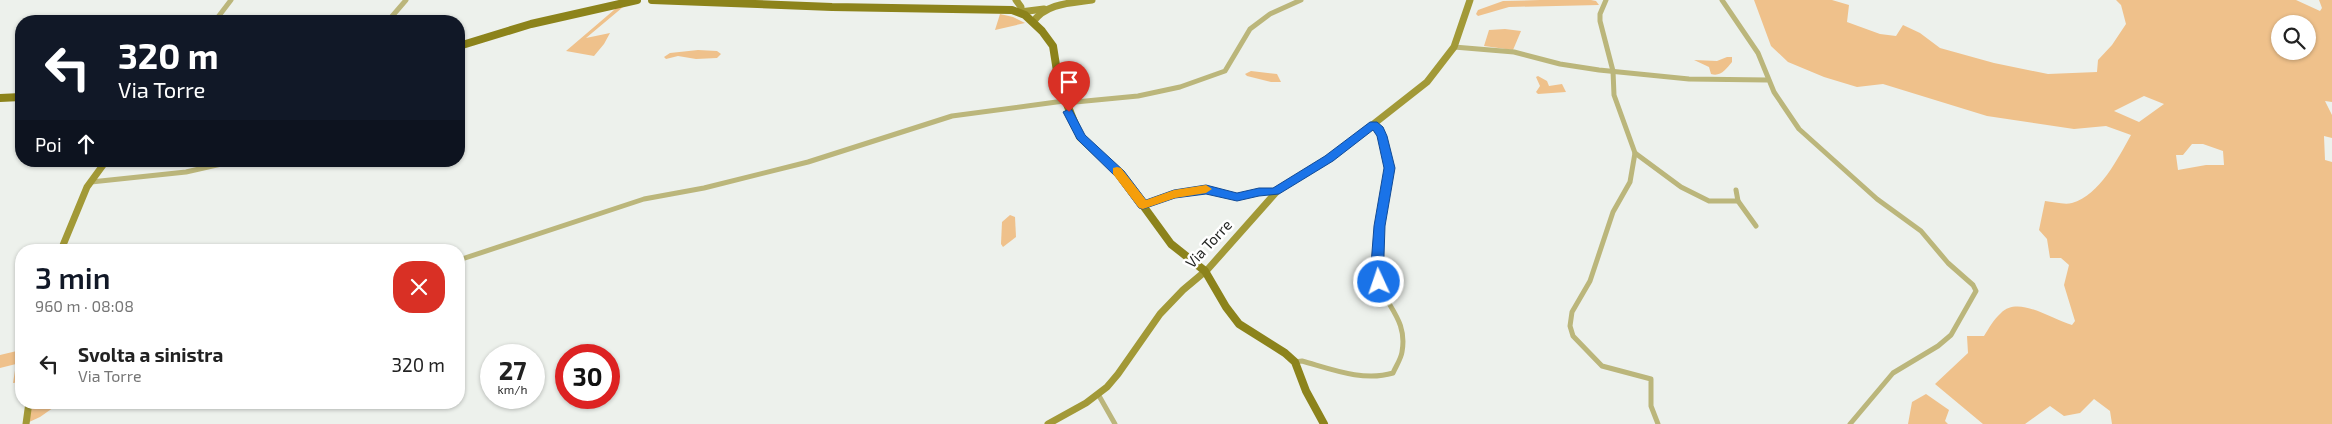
<!DOCTYPE html>
<html lang="it">
<head>
<meta charset="utf-8">
<style>
  :root { --surface:#fff; --page:#f2f2f2; --text:#222; --muted:#767676; --accent:#111827 }
  body { margin:0; font-family:"Exo 2",sans-serif; background:var(--page); color:var(--text); height:100vh; display:flex; flex-direction:column; font-size:19px; white-space:nowrap }
  * { box-sizing:border-box; margin:0 }
  p { font-size:16px; color:var(--muted) }
  .icon { flex:none; width:28px; height:28px; fill:none; stroke:currentColor; stroke-width:2; stroke-linecap:round; stroke-linejoin:round }
  .map { position:relative; flex:1; overflow:hidden }
  .sheet { position:absolute; left:15px; top:244px; width:450px; height:165px; display:flex; flex-direction:column; background:var(--surface); border-radius:20px; box-shadow:0 1px 4px #0004 }
  .sheet>* { flex:none }
  .top-card { position:absolute; left:15px; top:15px; width:450px; height:152px; border-radius:20px; box-shadow:0 1px 4px #0004; background:#111827; color:#fff; overflow:hidden }
  .fabs { position:absolute; left:2271px; top:15px; display:grid; gap:10px }
  .fabs a { display:grid; place-items:center; width:45px; height:45px; border-radius:50%; background:var(--surface); box-shadow:0 1px 4px #0004; font-size:25px }
  .speed { position:absolute; left:480px; top:344px; display:flex; gap:10px; font-size:25px; font-weight:700; text-align:center }
  .speed>* { display:grid; place-content:center; width:65px; height:65px; border-radius:50%; background:var(--surface); box-shadow:0 1px 4px #0004; line-height:1 }
  .speed small { font-size:12px; font-weight:400 }
  .speed .limit { border:8px solid #d22; background:#fff; color:#111 }
  .pin { position:absolute; display:grid; place-items:center; width:42px; height:42px; color:#fff; margin:-51px -21px; border-radius:50% 50% 50% 0; rotate:-45deg; box-shadow:0 0 5px #0007 }
  .pin .icon { rotate:45deg }
  .me { position:absolute; width:55px; margin:-28px; rotate:357deg; stroke-linejoin:round; filter:drop-shadow(0 0 4px #0008) }
  .turn { display:flex; align-items:center; gap:18px; height:105px; padding:0 20px; font-size:22px }
  .turn .icon { width:65px; height:65px; stroke-width:2.5 }
  .turn b { display:block; font-size:35px; line-height:42px }
  .then { display:flex; align-items:center; height:48px; padding:0 20px; background:#0003; gap:10px; font-size:19px }
  .round { display:grid; place-items:center; flex:none; width:52px; height:52px; border-radius:20px; background:var(--page) }
  .head { display:flex; align-items:center; justify-content:space-between; height:85px; padding:0 20px }
  h1 { font-size:30px; font-weight:600; line-height:38px; color:var(--accent) }
  ul { padding:0; list-style:none }
  li { display:flex; align-items:center; gap:15px; height:70px; padding:0 20px }
  li div { flex:1 }
  li b { display:block; font-size:19px }
  li em { font-style:normal }
  .map>svg:first-child { display:block }
  .green { fill:#efc18b; fill-rule:evenodd }
  .lines { fill:none; stroke-linecap:round; stroke-linejoin:round }
  .minor { stroke:#bbb67b; stroke-width:5 }
  .secondary { stroke:#a29937; stroke-width:7 }
  .primary { stroke:#8c831b; stroke-width:8 }
  .route { fill:#1a73e8; stroke:#114b97 }
  .slow { fill:#f59e0b }
  .labels { text-anchor:middle; stroke-width:5; stroke-linejoin:round; paint-order:stroke }
  .street-label { font-size:15px; fill:#242624; stroke:#fff }
</style>
</head>
<body>
<div class="map">
<svg width="2332" height="424" viewBox="0 0 2332 424">
  <rect width="100%" height="100%" fill="#edf1ec"/>
  <g class="green">
    <path d="M1540,0H1591L1596,1L1599,5L1509,7L1478,16L1476,14L1478,10L1503,1Z"/>
    <path d="M1754,0H1832L1849,5L1847,22L1880,34L1896,36L1903,25L1920,33L1940,48L1994,63L2048,74L2097,72L2098,60L2112,45L2126,24L2121,5L2116,0H2296L2320,11L2322,8L2319,0H2332V102L2325,101L2332,115V138L2324,136L2325,160L2332,162V424H2112L2110,411L2094,399L2080,413L2064,416L2050,406L2025,424H1983L1935,384L1968,353L1967,336H1984C1989,328 1994,319 2001,313C2019,295 2052,320 2072,325L2075,321L2064,285L2069,265L2061,258H2050L2047,239L2039,230L2045,201C2053,202 2065,205 2072,203C2100,195 2118,158 2131,135L2106,126L2074,129L1987,116L1883,84L1857,87L1824,77L1788,62L1771,46ZM2280,24H2308V51H2280ZM2144,96L2164,104L2139,122L2114,111ZM2192,144H2203L2223,151L2224,165H2206L2178,170L2176,155H2183Z"/>
    <path d="M629,2L586,38L610,33L604,44L594,56L566,51L621,4Z"/>
    <path d="M1000,14L1013,17L1025,23L995,30Z"/>
    <path d="M1505,29L1521,31L1513,50L1484,46L1489,30Z"/>
    <path d="M698,50L717,51L721,54L717,58L696,59L678,56L666,59L664,57L670,53Z"/>
    <path d="M1727,57H1732V62C1726,69 1721,77 1711,74L1709,67L1694,60L1717,61Z"/>
    <path d="M1251,71L1277,74L1281,82H1271L1247,76L1245,74Z"/>
    <path d="M1538,76L1547,81L1549,86L1562,84L1566,92L1538,94L1536,92L1540,86L1536,77Z"/>
    <path d="M1010,215L1015,217L1016,237L1003,247L1001,244L1002,222Z"/>
    <path d="M21,350V382L13,383L16,364L0,368V355Z"/>
    <path d="M1926,394L1949,410L1945,421L1948,424H1908L1912,402Z"/>
    <path d="M29,403H60L40,417L27,423Z"/>
  </g>
  <g class="lines">
    <g class="minor">
      <path d="M1606,0L1600,14V21L1613,71L1614,95L1635,153L1630,182L1613,212L1590,281L1572,312L1570,326L1573,336L1602,366L1651,379V406L1658,424"/>
      <path d="M1722,0L1758,53L1774,92L1799,129L1877,199L1921,231L1948,263L1973,285L1976,291L1951,335L1938,346L1893,373L1850,424"/>
      <path d="M215,21L231,0"/>
      <path d="M388,21L406,0"/>
      <path d="M1454,47L1514,52L1560,64L1599,70L1689,79L1767,80"/>
      <path d="M1065,103L1138,96L1180,87L1225,71L1250,29L1270,14L1301,0"/>
      <path d="M1635,153L1681,187L1709,201H1738"/>
      <path d="M91,182L186,172L230,162"/>
      <path d="M1736,190L1738,201L1756,226"/>
      <path d="M1143,205L1174,195L1206,189L1237,197L1259,192H1276"/>
      <path d="M459,260L644,199L704,188L808,162L952,116L1064,101"/>
      <path d="M1295,362L1302,361C1331,369 1363,382 1393,373C1396,366 1401,359 1402,352C1408,319 1385,306 1378,280C1376,273 1376,265 1376,257C1376,215 1409,160 1373,124"/>
      <path d="M1098,394L1115,424"/>
    </g>
    <g class="secondary">
      <path d="M1016,0L1021,7L1020,12L1044,9"/>
      <path d="M1033,22C1046,3 1071,3 1092,0"/>
      <path d="M61,250L87,187L106,161"/>
      <path d="M26,424L29,402"/>
      <path d="M1048,424L1086,403L1107,387L1118,374L1160,314L1183,290L1208,269L1279,189L1329,159L1427,82L1454,47L1470,0"/>
    </g>
    <g class="primary">
      <path d="M652,0L832,7L1012,10L1025,15L1042,31L1053,46L1059,84L1080,137L1120,174L1171,244L1205,271L1226,307L1239,324L1285,353L1295,362L1306,391L1324,424"/>
      <path d="M459,46L531,24L637,0"/>
      <path d="M0,98L21,97"/>
    </g>
  </g>
  <path class="route" d="M1069,109L1072,110L1085,135L1124,171L1146,200L1174,190L1206,185L1237,193L1259,188H1273L1325,156L1370,122H1377L1383,127L1387,136L1395,168L1385,226L1383,285H1374L1371,265L1374,226L1384,168L1377,136L1373,130L1333,161L1279,194L1259,196L1237,201L1206,194L1175,198L1143,209L1139,208L1116,177L1077,139L1063,112Z"/>
  <path class="slow" d="M1117,167L1121,168L1146,200L1174,190L1206,185L1212,189L1206,193L1175,198L1143,209L1139,208L1113,174V168Z"/>
  <g class="labels">
    <g class="street-label">
      <text transform="translate(1209 244) rotate(-47)" y="5">Via Torre</text>
    </g>
  </g>
</svg>
<div class="fabs">
<a><svg class="icon" aria-label="search" viewBox="0 0 24 24"><circle cx="10" cy="10" r="6"/><path d="M15 15l6 6"/></svg></a>
</div>
<div class="speed"><div>27<small>km/h</small></div><div class="limit">30</div></div>
<div class="pin" style="left:1069px;top:112px;background:#d93025"><svg class="icon" aria-label="arrive" viewBox="0 0 24 24"><path d="M6 21V4h12l-3 4 3 4H6"/></svg></div>
<svg class="me" style="left:1379px;top:282px" viewBox="-20 -20 40 40"><circle r="17" fill="#1a73e8" stroke="#fff" stroke-width="3"/><path d="M0-11L8 9 0 5-8 9z" fill="#fff"/></svg>
<div class="top-card">
<div class="turn"><svg class="icon" aria-label="left" viewBox="0 0 24 24"><path d="M17 20v-9H6M10 6l-5 5 5 5"/></svg><div><b>320 m</b>Via Torre</div></div>
<div class="then">Poi<svg class="icon" aria-label="ahead" viewBox="0 0 24 24"><path d="M12 20V5M6 11l6-6 6 6"/></svg></div>
</div>
<section class="sheet">
<div class="head"><div><h1>3 min</h1><p>960 m · 08:08</p></div><a class="round" style="background:#d93025;color:#fff"><svg class="icon" aria-label="close" viewBox="0 0 24 24"><path d="M6 6l12 12M18 6L6 18"/></svg></a></div>
<ul>
<li><svg class="icon" aria-label="left" viewBox="0 0 24 24"><path d="M17 20v-9H6M10 6l-5 5 5 5"/></svg><div><b>Svolta a sinistra</b><p>Via Torre</p></div><em>320 m</em></li>
</ul>
</section>
</div>
</body>
</html>
